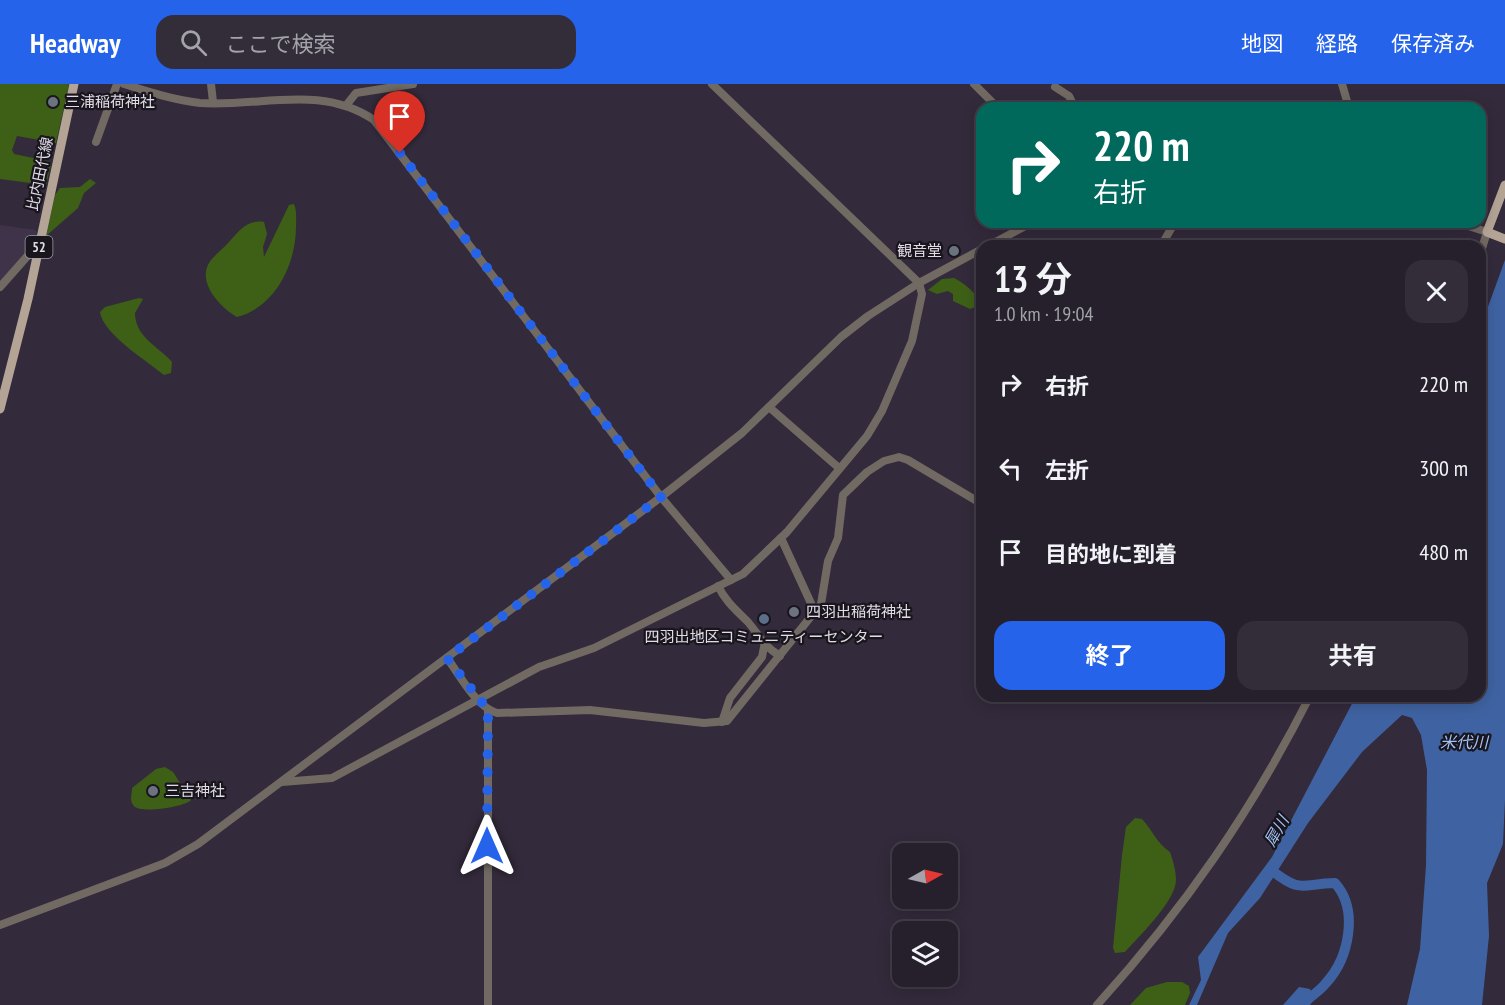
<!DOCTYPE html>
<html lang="ja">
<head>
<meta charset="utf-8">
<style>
  :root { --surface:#26202c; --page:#322d38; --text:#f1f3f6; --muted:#a4a3a9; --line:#423e48; --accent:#2563eb }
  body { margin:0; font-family:"PT Sans Narrow","Noto Sans JP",sans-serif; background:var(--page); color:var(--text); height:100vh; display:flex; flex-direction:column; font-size:22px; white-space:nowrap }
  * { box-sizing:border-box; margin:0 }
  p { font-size:20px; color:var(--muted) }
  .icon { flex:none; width:33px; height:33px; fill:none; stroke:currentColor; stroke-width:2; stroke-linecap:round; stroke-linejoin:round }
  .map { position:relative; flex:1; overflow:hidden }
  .drawer { position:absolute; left:976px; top:156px; width:510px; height:462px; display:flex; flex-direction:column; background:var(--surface); border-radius:18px; box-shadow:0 3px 15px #0003,0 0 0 2px var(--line) }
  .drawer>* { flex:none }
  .hud { position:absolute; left:976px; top:18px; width:510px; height:126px; border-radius:18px; box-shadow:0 3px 15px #0003,0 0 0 2px var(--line); background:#00695c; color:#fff; overflow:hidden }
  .needle { width:39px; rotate:82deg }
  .tools { position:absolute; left:892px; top:759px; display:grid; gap:12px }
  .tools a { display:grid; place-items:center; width:66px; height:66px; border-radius:12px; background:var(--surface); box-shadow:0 3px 15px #0003,0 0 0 2px var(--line); font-size:30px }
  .pin { position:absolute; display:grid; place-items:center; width:51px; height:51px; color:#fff; margin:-62px -26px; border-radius:50% 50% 50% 0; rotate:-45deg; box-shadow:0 0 6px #0007 }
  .pin .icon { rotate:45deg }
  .me { position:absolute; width:66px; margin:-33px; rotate:0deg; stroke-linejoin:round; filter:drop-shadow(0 0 4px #0008) }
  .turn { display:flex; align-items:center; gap:21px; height:126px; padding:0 18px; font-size:27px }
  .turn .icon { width:78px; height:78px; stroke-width:2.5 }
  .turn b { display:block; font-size:42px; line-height:51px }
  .round { display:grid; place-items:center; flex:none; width:63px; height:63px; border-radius:18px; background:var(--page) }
  .headline { display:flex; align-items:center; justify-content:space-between; height:102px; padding:0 18px }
  h1 { font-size:36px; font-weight:700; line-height:45px }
  .primary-button { display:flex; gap:12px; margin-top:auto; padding:12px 18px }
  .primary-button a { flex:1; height:69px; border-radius:18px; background:var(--accent); color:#fff; font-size:24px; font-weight:700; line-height:69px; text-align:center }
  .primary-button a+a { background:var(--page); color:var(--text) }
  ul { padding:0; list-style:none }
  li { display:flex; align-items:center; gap:18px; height:84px; padding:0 18px }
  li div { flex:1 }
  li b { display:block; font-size:22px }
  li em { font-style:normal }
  header { display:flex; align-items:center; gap:36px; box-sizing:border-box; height:84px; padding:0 30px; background:var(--accent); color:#fff }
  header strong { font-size:28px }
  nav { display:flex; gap:33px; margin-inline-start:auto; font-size:21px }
  .search { width:420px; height:54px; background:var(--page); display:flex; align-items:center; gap:15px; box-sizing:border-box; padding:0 21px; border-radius:18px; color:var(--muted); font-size:22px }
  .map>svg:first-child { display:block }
  .built { fill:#3f334a }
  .forest { fill:#3d6016 }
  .water { fill:#3f63a2 }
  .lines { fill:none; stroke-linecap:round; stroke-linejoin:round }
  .river { stroke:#3f63a2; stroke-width:10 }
  .minor { stroke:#716a63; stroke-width:8 }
  .major { stroke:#b4a496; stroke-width:9 }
  .route { stroke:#2563eb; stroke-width:10; stroke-dasharray:0 18 }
  .worship-dot { fill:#6b7280; stroke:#19151d; stroke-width:2 }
  .service-dot { fill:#5c6f8a; stroke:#19151d; stroke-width:2 }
  .labels { text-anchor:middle; stroke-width:4.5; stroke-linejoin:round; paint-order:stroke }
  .shield { fill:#19151d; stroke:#a4a0aa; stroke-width:1.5 }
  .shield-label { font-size:14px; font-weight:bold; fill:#e0dbe6 }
  .poi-label { font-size:15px; fill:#e0dbe6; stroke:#19151d; text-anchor:start }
  .street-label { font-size:15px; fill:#e0dbe6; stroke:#19151d }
  .water-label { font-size:16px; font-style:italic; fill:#a3c2f8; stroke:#19151d }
</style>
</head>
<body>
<header>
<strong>Headway</strong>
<div class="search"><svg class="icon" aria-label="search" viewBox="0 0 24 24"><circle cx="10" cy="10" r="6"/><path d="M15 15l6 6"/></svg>ここで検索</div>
<nav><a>地図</a><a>経路</a><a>保存済み</a></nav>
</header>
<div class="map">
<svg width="1505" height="921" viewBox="0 0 1505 921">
  <rect width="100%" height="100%" fill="#332a3b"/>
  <path class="built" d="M0,141L36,146L37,150L32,172L0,207Z"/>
  <g class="forest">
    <path d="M0,0H69L56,59L17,52L12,66L14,70L48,77L51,80L46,101L0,95Z"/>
    <path d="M90,95L96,99L84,109L78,124L46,152L55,111L60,104L80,103Z"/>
    <path d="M294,120C297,127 296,135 296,143C296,179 276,223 237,233C221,224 197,199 209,179C214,171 223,165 229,158C239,147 247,135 264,138L267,150L263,163L264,173L289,121Z"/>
    <path d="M954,194C964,199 978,210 981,221L970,225L953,217V210L948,207L937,210L928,206L942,195Z"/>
    <path d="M139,214L143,215L135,229C135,253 158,262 172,278L171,289L164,291C147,277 103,250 100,228L105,223Z"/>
    <path d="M165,683L173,688L191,716C185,723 140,730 134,722C129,717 132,710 132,704L156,685Z"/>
    <path d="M1135,734L1142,735C1154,748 1155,757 1170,768C1173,777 1176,786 1176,796C1176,817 1139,852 1125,868L1115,869L1113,864L1122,771L1126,743Z"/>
    <path d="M1167,898H1182L1189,902L1190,909L1185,921H1130L1146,904Z"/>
  </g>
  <g class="water">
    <path d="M1505,176V715L1503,760L1487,799L1489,852L1482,921H1407L1420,865L1426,781L1427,686L1421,651L1412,634L1402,631L1362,668L1308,739L1260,814L1228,849L1197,921H1189L1201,896L1198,873L1272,773L1356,612H1480L1481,242Z"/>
    <path d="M1299,903L1310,905L1314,915L1310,921H1283Z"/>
  </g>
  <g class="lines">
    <path class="river" d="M1275,779L1271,786C1302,810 1300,800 1335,799C1359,826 1349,874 1326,899C1319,908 1309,914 1300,921"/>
    <g class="minor">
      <path d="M124,0C149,8 174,16 200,19C262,23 320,0 374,36L661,413L731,496"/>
      <path d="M211,0L213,18"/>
      <path d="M974,0L998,24"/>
      <path d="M1342,0L1349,24"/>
      <path d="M1055,3L1069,12L1075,24"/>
      <path d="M348,19L356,9L413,0"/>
      <path d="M96,58L117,0"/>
      <path d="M1456,138L1487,148L1480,171"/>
      <path d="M988,162L1033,138"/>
      <path d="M1161,162L1175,138"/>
      <path d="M0,203L31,168L38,167"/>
      <path d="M769,323L839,384"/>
      <path d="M781,454L815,528"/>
      <path d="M718,502C726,518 736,526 748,538C761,553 761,560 780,572"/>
      <path d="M447,574C460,591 476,623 497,629L590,626L704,639L727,637L821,520L828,477L838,454L843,411L867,388L884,377L899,373L908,376L982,420"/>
      <path d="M722,638L730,614L762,573L764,563"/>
      <path d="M282,698L332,694L539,583L594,564L743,490L787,448L867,352L882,327L912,257L922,210L919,199L712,0"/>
      <path d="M0,841L165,779L198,760L661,413L742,349L841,253L868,232L919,199L982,165"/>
      <path d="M488,921V626"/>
      <path d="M1097,921C1185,824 1251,728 1310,612"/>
    </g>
    <g class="major">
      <path d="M1505,101L1487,148L1505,155"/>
      <path d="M0,325L28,215L74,0"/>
    </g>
  </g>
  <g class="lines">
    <path class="route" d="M400,69L661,413L447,574L488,626L487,762"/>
  </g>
  <g class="worship-dot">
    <circle cx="53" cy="18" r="6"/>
    <circle cx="954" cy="167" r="6"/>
    <circle cx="794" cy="528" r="6"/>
    <circle cx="153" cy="707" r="6"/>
  </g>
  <circle class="service-dot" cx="764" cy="535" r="6"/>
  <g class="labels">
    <rect class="shield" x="25.5" y="152" width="27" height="22" rx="4.5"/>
    <g class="shield-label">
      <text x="39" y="168">52</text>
    </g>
    <g class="poi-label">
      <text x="65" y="23">三浦稲荷神社</text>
      <text x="942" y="172" text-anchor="end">観音堂</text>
      <text x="806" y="533">四羽出稲荷神社</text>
      <text x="764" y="558" text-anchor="middle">四羽出地区コミュニティーセンター</text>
      <text x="165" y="712">三吉神社</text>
    </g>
    <g class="street-label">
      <text transform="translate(40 90) rotate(-78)" y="5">比内田代線</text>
    </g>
    <g class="water-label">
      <text x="1464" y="664">米代川</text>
      <text transform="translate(1276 747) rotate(-60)" y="6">犀川</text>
    </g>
  </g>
</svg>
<div class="tools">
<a><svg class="needle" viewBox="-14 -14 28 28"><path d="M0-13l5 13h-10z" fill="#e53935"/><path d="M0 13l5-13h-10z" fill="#a4a3a9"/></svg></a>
<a><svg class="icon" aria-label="layers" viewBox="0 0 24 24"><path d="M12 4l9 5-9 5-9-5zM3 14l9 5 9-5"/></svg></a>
</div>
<div class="pin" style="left:400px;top:69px;background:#d93025"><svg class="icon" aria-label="arrive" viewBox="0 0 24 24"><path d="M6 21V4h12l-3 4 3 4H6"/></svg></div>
<svg class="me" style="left:487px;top:762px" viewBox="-20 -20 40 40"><path d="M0-17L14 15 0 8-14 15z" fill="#2563eb" stroke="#fff" stroke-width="4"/></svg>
<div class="hud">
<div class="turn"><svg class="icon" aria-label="right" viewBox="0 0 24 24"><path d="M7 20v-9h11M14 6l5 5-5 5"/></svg><div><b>220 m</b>右折</div></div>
</div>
<section class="drawer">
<div class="headline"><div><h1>13 分</h1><p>1.0 km · 19:04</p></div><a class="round"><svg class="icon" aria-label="close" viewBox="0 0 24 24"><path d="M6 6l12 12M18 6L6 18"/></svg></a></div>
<ul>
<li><svg class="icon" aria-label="right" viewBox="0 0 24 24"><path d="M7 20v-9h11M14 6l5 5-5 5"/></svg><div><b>右折</b></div><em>220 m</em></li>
<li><svg class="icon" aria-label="left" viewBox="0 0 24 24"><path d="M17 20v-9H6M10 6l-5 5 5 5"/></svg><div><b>左折</b></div><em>300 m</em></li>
<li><svg class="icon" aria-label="arrive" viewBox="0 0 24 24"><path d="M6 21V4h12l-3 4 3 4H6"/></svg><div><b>目的地に到着</b></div><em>480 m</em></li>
</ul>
<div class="primary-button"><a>終了</a><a>共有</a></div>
</section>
</div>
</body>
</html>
